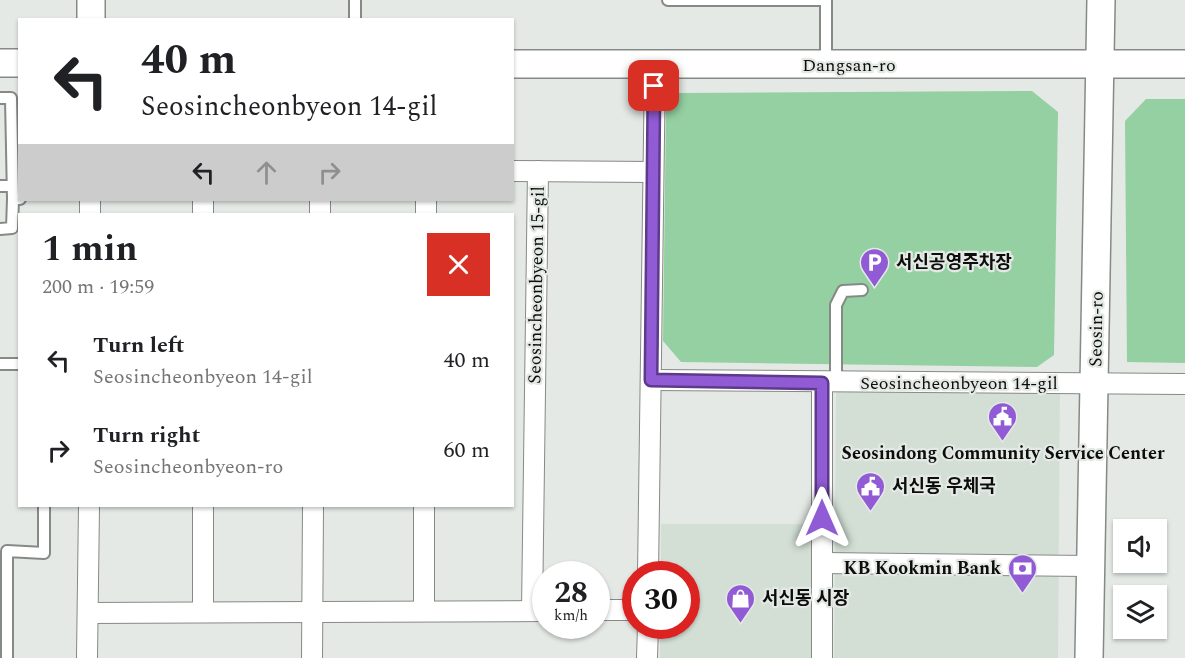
<!DOCTYPE html>
<html lang="en">
<head>
<meta charset="utf-8">
<style>
  :root { --surface:#fff; --page:#f2f2f2; --text:#202124; --muted:#757577 }
  body { margin:0; font-family:Spectral,"Noto Sans KR",serif; background:var(--page); color:var(--text); height:100vh; display:flex; flex-direction:column; font-size:22px; white-space:nowrap }
  * { box-sizing:border-box; margin:0 }
  p { font-size:20px; color:var(--muted) }
  .icon { flex:none; width:33px; height:33px; fill:none; stroke:currentColor; stroke-width:2; stroke-linecap:round; stroke-linejoin:round }
  .map { position:relative; flex:1; overflow:hidden }
  .side { position:absolute; left:18px; top:213px; width:496px; height:294px; display:flex; flex-direction:column; background:var(--surface); border-radius:0px; box-shadow:0 2px 4px #0004 }
  .side>* { flex:none }
  .guide { position:absolute; left:18px; top:18px; width:496px; height:183px; border-radius:0px; box-shadow:0 2px 4px #0004; background:#fff; color:var(--text); overflow:hidden }
  .controls { position:absolute; left:1113px; top:519px; display:grid; gap:12px }
  .controls a { display:grid; place-items:center; width:54px; height:54px; border-radius:0px; background:var(--surface); box-shadow:0 2px 4px #0004; font-size:30px }
  .speed { position:absolute; left:532px; top:561px; display:flex; gap:12px; font-size:30px; font-weight:700; text-align:center }
  .speed>* { display:grid; place-content:center; width:78px; height:78px; border-radius:50%; background:var(--surface); box-shadow:0 2px 4px #0004; line-height:1 }
  .speed small { font-size:15px; font-weight:400 }
  .speed .limit { border:9px solid #d22; background:#fff; color:#111 }
  .pin { position:absolute; display:grid; place-items:center; width:51px; height:51px; color:#fff; margin:-26px; border-radius:12px; box-shadow:0 3px 9px #0006 }
  .me { position:absolute; width:66px; margin:-33px; rotate:0deg; stroke-linejoin:round; filter:drop-shadow(0 0 4px #0008) }
  .turn { display:flex; align-items:center; gap:21px; height:126px; padding:0 24px; font-size:27px }
  .turn .icon { width:78px; height:78px; stroke-width:2.5 }
  .turn b { display:block; font-size:42px; line-height:51px }
  .lanes { display:flex; align-items:center; height:57px; padding:0 24px; background:#0003; justify-content:center; gap:30px; direction:ltr }
  .lanes .off { opacity:.35 }
  .round { display:grid; place-items:center; flex:none; width:63px; height:63px; border-radius:0px; background:var(--page) }
  .overview { display:flex; align-items:center; justify-content:space-between; height:102px; padding:0 24px }
  h1 { font-size:36px; font-weight:700; line-height:45px }
  ul { padding:0; list-style:none }
  li { display:flex; align-items:center; gap:18px; height:90px; padding:0 24px }
  li div { flex:1 }
  li b { display:block; font-size:22px }
  li em { font-style:normal }
  .map>svg:first-child { display:block }
  .built { fill:#d3dfd5 }
  .green { fill:#94d0a2 }
  .lines { fill:none; stroke-linecap:round; stroke-linejoin:round }
  .lane-casing { stroke:#868a86; stroke-width:14 }
  .street-casing { stroke:#868a86; stroke-width:22 }
  .secondary-casing { stroke:#868a86; stroke-width:30 }
  .lane { stroke:#fff; stroke-width:10 }
  .street { stroke:#fff; stroke-width:20 }
  .secondary { stroke:#fff; stroke-width:27 }
  .route-casing { stroke:#5e3b8a; stroke-width:15 }
  .route { stroke:#905bd4; stroke-width:10 }
  .labels { text-anchor:middle; stroke-width:4.5; stroke-linejoin:round; paint-order:stroke }
  .street-label { font-size:18px; fill:#0c0e0c; stroke:#e4e9e5 }
  .poi-label { font-size:18px; font-weight:bold; fill:#0c0e0c; stroke:#e4e9e5; text-anchor:start }
</style>
</head>
<body>
<div class="map">
<svg width="1185" height="658" viewBox="0 0 1185 658">
  <rect width="100%" height="100%" fill="#e4e9e5"/>
  <g class="built">
    <path d="M1060,388L1058,658H834L836,392Z"/>
    <path d="M661,524H815V658H660V626H687V574H661Z"/>
  </g>
  <g class="green">
    <path d="M1032,91L1058,112L1054,355L1037,367L681,362L663,341L666,109L678,93Z"/>
    <path d="M1146,99H1185V363L1127,362L1125,121Z"/>
  </g>
  <g class="lines">
    <defs>
      <g id="lane">
        <path d="M355,0V20"/>
        <path d="M668,0H826"/>
        <path d="M826,0V63"/>
        <path d="M0,98H11L13,199H20"/>
        <path d="M0,186H12"/>
        <path d="M0,229L12,228L13,199"/>
        <path d="M0,364H20"/>
        <path d="M836,383V305L843,291L862,290"/>
        <path d="M7,658V551L44,553V506"/>
      </g>
      <g id="street">
        <path d="M513,171L653,172"/>
        <path d="M203,200V214"/>
        <path d="M90,214V200"/>
        <path d="M320,214V200"/>
        <path d="M426,214V200"/>
        <path d="M651,380L1185,384"/>
        <path d="M203,506V612"/>
        <path d="M822,563L1089,566"/>
        <path d="M648,574L655,64"/>
        <path d="M597,610H636"/>
        <path d="M424,611V506"/>
        <path d="M532,611L538,171"/>
        <path d="M88,613L546,611"/>
        <path d="M87,658L89,506"/>
        <path d="M312,658L313,506"/>
        <path d="M647,658L648,626"/>
        <path d="M822,658V383"/>
      </g>
      <g id="secondary">
        <path d="M91,20V0"/>
        <path d="M0,63H20"/>
        <path d="M513,64H1185"/>
        <path d="M1089,658L1101,0"/>
      </g>
    </defs>
    <use href="#lane" class="lane-casing"/>
    <use href="#street" class="street-casing"/>
    <use href="#secondary" class="secondary-casing"/>
    <use href="#lane" class="lane"/>
    <use href="#street" class="street"/>
    <use href="#secondary" class="secondary"/>
  </g>
  <g class="lines">
    <defs>
      <path id="route" d="M654,86L651,380L822,383V518"/>
    </defs>
    <use href="#route" class="route-casing"/>
    <use href="#route" class="route"/>
  </g>
  <defs>
    <symbol id="parking-pin" viewBox="-11 -11 22 30"><path d="M0 17L-7.5 6A9.5 9.5 0 1 1 7.5 6Z" fill="#905bd4" stroke="#e4e9e5"/><path d="M-3.5-5.5H1a3.5 3.5 0 0 1 0 7H-1V5.5H-3.5ZM-1-3.4V-.6H.8a1.4 1.4 0 0 0 0-2.8Z" fill="#fff"/></symbol>
    <symbol id="civic-pin" viewBox="-11 -11 22 30"><path d="M0 17L-7.5 6A9.5 9.5 0 1 1 7.5 6Z" fill="#905bd4" stroke="#e4e9e5"/><path d="M-.6-6.5H3V-4.5H.6V-3L4-1V1h2V6H-6V1h2V-1L-.6-3ZM-1.2 2.5V6h2.4V2.5Z" fill="#fff"/></symbol>
    <symbol id="bank-pin" viewBox="-11 -11 22 30"><path d="M0 17L-7.5 6A9.5 9.5 0 1 1 7.5 6Z" fill="#905bd4" stroke="#e4e9e5"/><path d="M-6-4H6V4H-6ZM0-2.3a2.3 2.3 0 1 0 0 4.6a2.3 2.3 0 1 0 0-4.6Z" fill="#fff"/></symbol>
    <symbol id="shop-pin" viewBox="-11 -11 22 30"><path d="M0 17L-7.5 6A9.5 9.5 0 1 1 7.5 6Z" fill="#905bd4" stroke="#e4e9e5"/><path d="M-5-2.5h2.3a2.7 3.5 0 0 1 5.4 0H5L5.5 6h-11ZM-1.5-2.5h3a1.5 2.3 0 0 0-3 0Z" fill="#fff"/></symbol>
  </defs>
  <g fill-rule="evenodd">
    <use href="#parking-pin" x="858" y="246" width="33" height="45"/>
    <use href="#civic-pin" x="986" y="400" width="33" height="45"/>
    <use href="#civic-pin" x="854" y="470" width="33" height="45"/>
    <use href="#bank-pin" x="1006" y="552" width="33" height="45"/>
    <use href="#shop-pin" x="724" y="582" width="33" height="45"/>
  </g>
  <g class="labels">
    <g class="street-label">
      <text x="849" y="71">Dangsan-ro</text>
      <text transform="translate(536 285) rotate(-89)" y="6">Seosincheonbyeon 15-gil</text>
      <text transform="translate(1096 329) rotate(-89)" y="6">Seosin-ro</text>
      <text x="959" y="389">Seosincheonbyeon 14-gil</text>
    </g>
    <g class="poi-label">
      <text x="896" y="268">서신공영주차장</text>
      <text x="1003" y="459" text-anchor="middle">Seosindong Community Service Center</text>
      <text x="892" y="492">서신동 우체국</text>
      <text x="1001" y="574" text-anchor="end">KB Kookmin Bank</text>
      <text x="762" y="604">서신동 시장</text>
    </g>
  </g>
</svg>
<div class="controls">
<a><svg class="icon" aria-label="sound" viewBox="0 0 24 24"><path d="M4 9h4l5-4v14l-5-4H4zM17 9q2 3 0 6"/></svg></a>
<a><svg class="icon" aria-label="layers" viewBox="0 0 24 24"><path d="M12 4l9 5-9 5-9-5zM3 14l9 5 9-5"/></svg></a>
</div>
<div class="speed"><div>28<small>km/h</small></div><div class="limit">30</div></div>
<div class="pin" style="left:654px;top:86px;background:#d93025"><svg class="icon" aria-label="arrive" viewBox="0 0 24 24"><path d="M6 21V4h12l-3 4 3 4H6"/></svg></div>
<svg class="me" style="left:822px;top:518px" viewBox="-20 -20 40 40"><path d="M0-17L14 15 0 8-14 15z" fill="#905bd4" stroke="#fff" stroke-width="4"/></svg>
<div class="guide">
<div class="turn"><svg class="icon" aria-label="left" viewBox="0 0 24 24"><path d="M17 20v-9H6M10 6l-5 5 5 5"/></svg><div><b>40 m</b>Seosincheonbyeon 14-gil</div></div>
<div class="lanes"><svg class="icon" aria-label="left" viewBox="0 0 24 24"><path d="M17 20v-9H6M10 6l-5 5 5 5"/></svg><svg class="icon off" aria-label="ahead" viewBox="0 0 24 24"><path d="M12 20V5M6 11l6-6 6 6"/></svg><svg class="icon off" aria-label="right" viewBox="0 0 24 24"><path d="M7 20v-9h11M14 6l5 5-5 5"/></svg></div>
</div>
<section class="side">
<div class="overview"><div><h1>1 min</h1><p>200 m · 19:59</p></div><a class="round" style="background:#d93025;color:#fff"><svg class="icon" aria-label="close" viewBox="0 0 24 24"><path d="M6 6l12 12M18 6L6 18"/></svg></a></div>
<ul>
<li><svg class="icon" aria-label="left" viewBox="0 0 24 24"><path d="M17 20v-9H6M10 6l-5 5 5 5"/></svg><div><b>Turn left</b><p>Seosincheonbyeon 14-gil</p></div><em>40 m</em></li>
<li><svg class="icon" aria-label="right" viewBox="0 0 24 24"><path d="M7 20v-9h11M14 6l5 5-5 5"/></svg><div><b>Turn right</b><p>Seosincheonbyeon-ro</p></div><em>60 m</em></li>
</ul>
</section>
</div>
</body>
</html>
